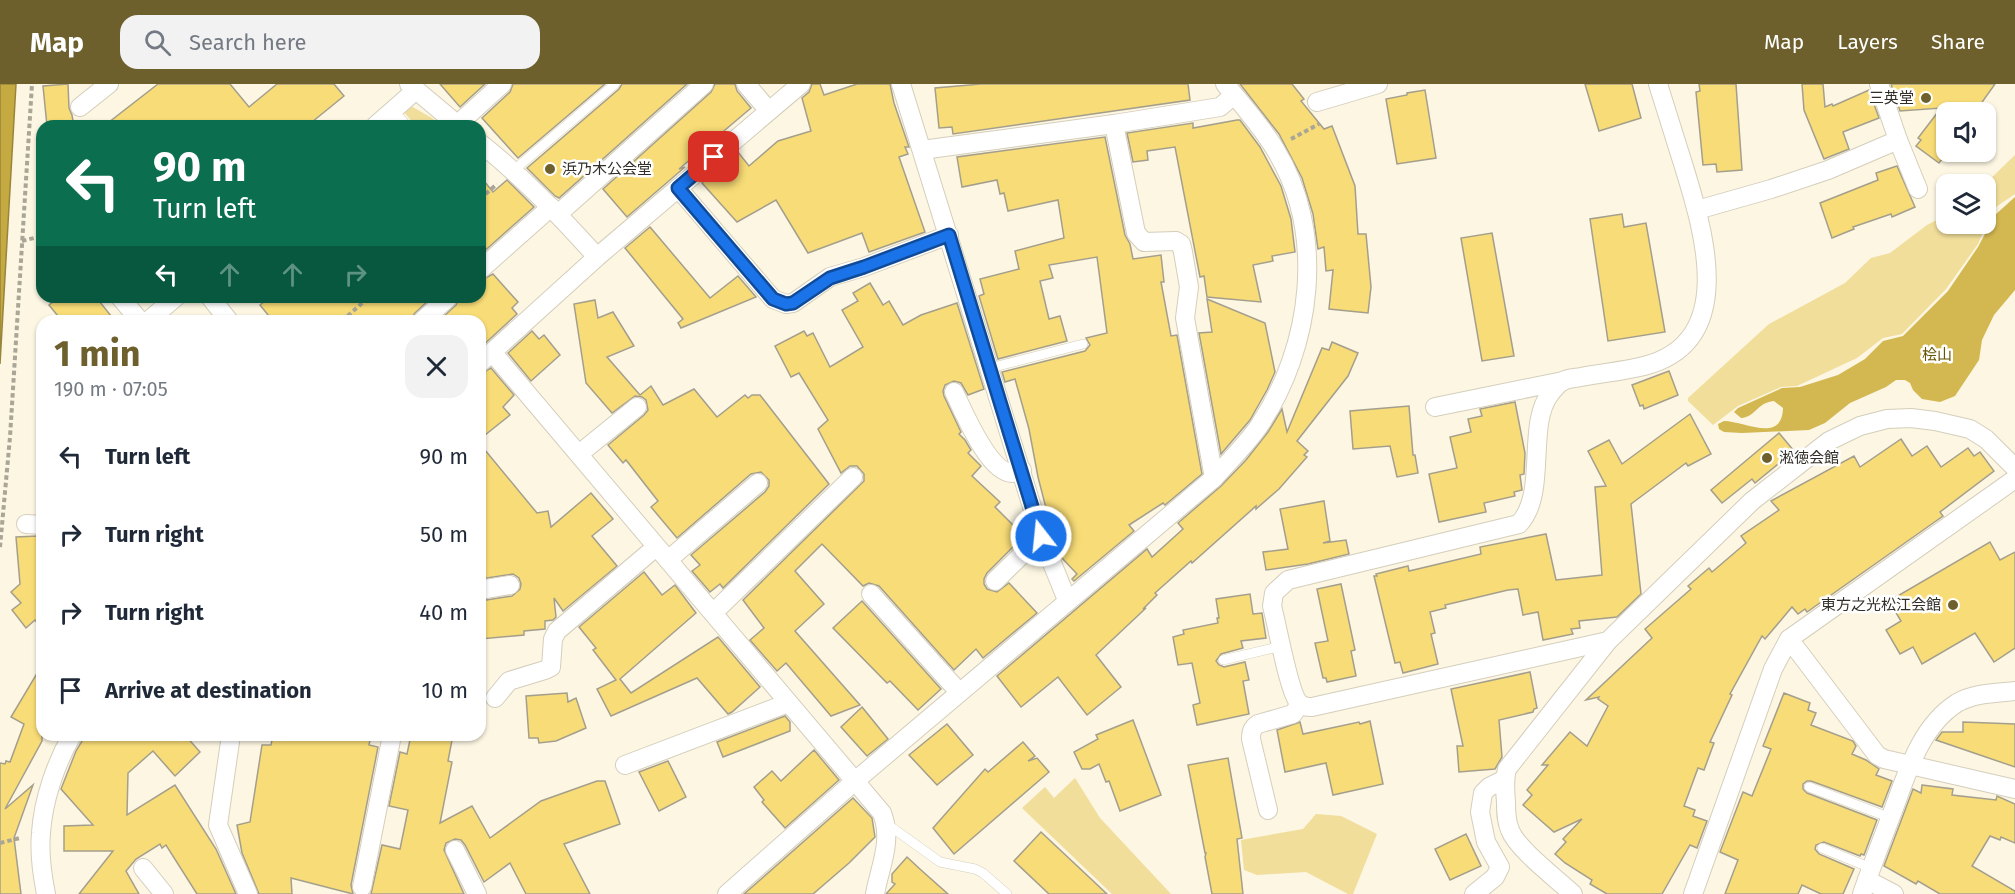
<!DOCTYPE html>
<html lang="en">
<head>
<meta charset="utf-8">
<style>
  :root { --surface:#fff; --page:#f2f2f3; --text:#1f2937; --muted:#747a83; --accent:#6d602d }
  body { margin:0; font-family:"Fira Sans","Noto Sans JP",sans-serif; background:var(--page); color:var(--text); height:100vh; display:flex; flex-direction:column; font-size:22px; white-space:nowrap }
  * { box-sizing:border-box; margin:0 }
  p { font-size:20px; color:var(--muted) }
  .icon { flex:none; width:33px; height:33px; fill:none; stroke:currentColor; stroke-width:2; stroke-linecap:round; stroke-linejoin:round }
  .map { position:relative; flex:1; overflow:hidden }
  .details { position:absolute; left:36px; top:231px; width:450px; height:426px; display:flex; flex-direction:column; background:var(--surface); border-radius:18px; box-shadow:0 2px 4px #0004 }
  .details>* { flex:none }
  .banner { position:absolute; left:36px; top:36px; width:450px; height:183px; border-radius:18px; box-shadow:0 2px 4px #0004; background:#0b6e4f; color:#fff; overflow:hidden }
  .buttons { position:absolute; left:1936px; top:18px; display:grid; gap:12px }
  .buttons a { display:grid; place-items:center; width:60px; height:60px; border-radius:12px; background:var(--surface); box-shadow:0 2px 4px #0004; font-size:30px }
  .pin { position:absolute; display:grid; place-items:center; width:51px; height:51px; color:#fff; margin:-26px; border-radius:12px; box-shadow:0 3px 9px #0006 }
  .me { position:absolute; width:66px; margin:-33px; rotate:344deg; stroke-linejoin:round; filter:drop-shadow(0 0 4px #0008) }
  .turn { display:flex; align-items:center; gap:21px; height:126px; padding:0 18px; font-size:27px }
  .turn .icon { width:78px; height:78px; stroke-width:2.5 }
  .turn b { display:block; font-size:42px; line-height:51px }
  .lanes { display:flex; align-items:center; height:57px; padding:0 18px; background:#0003; justify-content:center; gap:30px; direction:ltr }
  .lanes .off { opacity:.35 }
  .round { display:grid; place-items:center; flex:none; width:63px; height:63px; border-radius:18px; background:var(--page) }
  .summary { display:flex; align-items:center; justify-content:space-between; height:102px; padding:0 18px }
  h1 { font-size:36px; font-weight:700; line-height:45px; color:var(--accent) }
  ul { padding:0; list-style:none }
  li { display:flex; align-items:center; gap:18px; height:78px; padding:0 18px }
  li div { flex:1 }
  li b { display:block; font-size:22px }
  li em { font-style:normal }
  header { display:flex; align-items:center; gap:36px; box-sizing:border-box; height:84px; padding:0 30px; background:var(--accent); color:#fff }
  header strong { font-size:28px }
  nav { display:flex; gap:33px; margin-inline-start:auto; font-size:21px }
  .search { width:420px; height:54px; background:var(--page); display:flex; align-items:center; gap:15px; box-sizing:border-box; padding:0 21px; border-radius:18px; color:var(--muted); font-size:22px }
  .map>svg:first-child { display:block }
  .green { fill:#f1de9a }
  .forest { fill:#d3b751 }
  .water { fill:#c5aa42; stroke:#99853a; stroke-width:1.5 }
  .building { fill:#f8dc77; stroke:#a49f8c; stroke-width:1.5 }
  .lines { fill:none; stroke-linecap:round; stroke-linejoin:round }
  .lane-casing { stroke:#d4cebb; stroke-width:10 }
  .street-casing { stroke:#d4cebb; stroke-width:20 }
  .path { stroke:#a9a597; stroke-width:4; stroke-dasharray:4.5 3; stroke-linecap:butt }
  .lane { stroke:#fff; stroke-width:9 }
  .street { stroke:#fff; stroke-width:18 }
  .route-casing { stroke:#114b97; stroke-width:15 }
  .route { stroke:#1a73e8; stroke-width:10 }
  .poi-dot { fill:#6d602d; stroke:#fff; stroke-width:2 }
  .labels { text-anchor:middle; stroke-width:5; stroke-linejoin:round; paint-order:stroke }
  .poi-label { font-size:15px; fill:#312f28; stroke:#fff; text-anchor:end }
  .park-label { font-size:15px; fill:#665400; stroke:#fff }
</style>
</head>
<body>
<header>
<strong>Map</strong>
<div class="search"><svg class="icon" aria-label="search" viewBox="0 0 24 24"><circle cx="10" cy="10" r="6"/><path d="M15 15l6 6"/></svg>Search here</div>
<nav><a>Map</a><a>Layers</a><a>Share</a></nav>
</header>
<div class="map">
<svg width="2015" height="810" viewBox="0 0 2015 810">
  <rect width="100%" height="100%" fill="#fcf6e3"/>
  <g class="green">
    <path d="M409,21L432,34L441,42H416L403,27Z"/>
    <path d="M2015,71V110L1993,125L1978,160L1946,205L1902,250L1883,254L1857,274L1797,302L1781,303L1738,322L1713,341L1688,317V314L1769,240L1845,199L1871,174L1890,169L1927,141L1947,131V140H1986L1985,100Z"/>
    <path d="M1075,694L1100,734L1171,810H1112L1022,724L1045,703L1054,714Z"/>
    <path d="M1316,730L1341,732L1377,750L1353,810H1348L1306,788L1257,791L1244,786L1241,756L1303,745Z"/>
  </g>
  <path class="forest" d="M2015,113V206L1994,231L1982,256L1979,276L1955,312L1940,318L1922,315L1913,306L1910,299L1905,296H1896L1886,303L1850,319L1825,339L1809,346L1742,349L1724,348L1719,345L1718,340L1724,337C1744,337 1782,360 1783,324L1774,317C1756,319 1756,333 1741,334L1734,328L1738,324L1782,304L1800,303L1838,291L1865,275L1883,257L1903,252L1948,207L1978,163L1995,131Z"/>
  <path class="water" d="M0,0H16L0,280Z"/>
  <g class="building">
    <path d="M68,0L69,24L72,31L74,42H47L43,2Z"/>
    <path d="M158,0H230L249,23L277,0H334L344,12L307,42H104Z"/>
    <path d="M440,0H485L460,23Z"/>
    <path d="M513,0H605L518,74L482,34L510,8Z"/>
    <path d="M622,0H687L559,114L555,112L527,84L619,5Z"/>
    <path d="M715,0H735L737,7L751,24L679,85L685,83L627,133L603,105L711,8Z"/>
    <path d="M812,0H820L824,11L857,0H890L894,19L909,63H905L908,70L899,73L925,148L869,168L862,149L808,169L776,116L737,138L702,99L738,68L749,82L778,57L811,47L802,14L809,8Z"/>
    <path d="M981,0H1188L1190,16L953,50L952,43L939,44L935,4Z"/>
    <path d="M1240,0H1292L1304,15L1301,17L1324,45L1332,42L1355,102L1358,150H1366L1371,203L1368,229L1329,225L1333,186L1326,187L1324,163L1318,165L1313,130L1302,94L1279,50Z"/>
    <path d="M1585,0H1632L1641,34L1599,47Z"/>
    <path d="M1699,0H1736L1742,86L1717,88L1716,80L1703,81L1696,8L1700,7Z"/>
    <path d="M1802,0H1823L1825,23L1832,20L1833,22L1869,6L1879,34L1843,48L1849,65L1824,75L1804,26Z"/>
    <path d="M1891,0H1995L1975,28H1947V69L1939,79L1916,62L1921,56L1918,54L1941,24L1900,27Z"/>
    <path d="M1425,6L1436,74L1397,80L1386,15L1407,11V9Z"/>
    <path d="M1237,36H1240L1260,63L1281,102L1291,135L1295,168L1272,172L1273,177L1253,181L1261,218L1207,213L1204,192L1200,193L1175,63L1147,67L1148,76L1133,78L1127,49L1193,39V44Z"/>
    <path d="M1105,53L1125,151L1130,160L1133,175L1161,171L1164,198H1161L1171,252L1177,251L1202,390L1165,421L1163,419L1129,441L1134,447L1074,497L1072,495L1077,490L1062,474L1054,455L1038,393L1029,345L1015,295L1005,298L1002,288L1085,267L1090,261L1086,254L1107,249L1097,173L1049,181L1053,194L1040,197L1049,235L1060,232L1067,257L998,275L979,212L984,210L980,195L1019,185L1015,167L1064,154L1058,116L1008,127L1004,109L1000,110L997,96L962,103L957,73Z"/>
    <path d="M1897,82L1915,123L1892,133L1891,130L1853,143L1854,145L1832,154L1820,119L1878,96L1876,89Z"/>
    <path d="M480,92L493,108L507,96L534,123L480,171Z"/>
    <path d="M1622,130L1624,143L1646,139L1665,248L1608,257L1590,135Z"/>
    <path d="M650,143L710,214L738,192L756,213L681,244L678,239L683,235L625,164Z"/>
    <path d="M1492,149L1514,272L1482,277L1461,154Z"/>
    <path d="M493,190L518,218L512,224L517,230L480,264V237H445L442,234L456,221L460,213H480V197Z"/>
    <path d="M870,199L883,221L889,217L903,241L921,231L957,219L984,305L968,311L961,299L954,297L945,301L943,307L944,312L961,348L959,350L965,356L971,366L968,369L981,382L972,392L1000,418L995,423L1024,452L987,489L984,495V500L987,505L997,508L1009,499L1037,529L983,574L976,565L954,586L879,502L869,499L863,502L822,460L795,487L824,520L795,547L860,621L831,632L786,579L777,587L750,556L764,544L743,516L864,397V390L857,382H850L841,389L818,345L828,336L799,289L791,293L775,262L804,247L807,252L813,249L830,283L863,263L842,226L858,217L853,209Z"/>
    <path d="M59,213H96L115,237H62L49,221Z"/>
    <path d="M270,213H432L415,229L409,237H273L260,221Z"/>
    <path d="M1207,215L1265,239L1275,288L1267,306L1250,336L1221,370L1199,249L1212,248Z"/>
    <path d="M595,216L598,234L613,228L634,262L607,273L640,311L651,302L663,321L694,305L717,333L745,311L748,314L752,311H760L829,400L723,504L720,500L710,508L692,487L700,481L691,471L765,408L769,402V396L761,388L751,390L677,454L651,423L658,417L626,376L623,379L608,361L644,331L648,326L646,316L642,313L635,312L612,329L586,299L574,220Z"/>
    <path d="M532,247L539,255L544,251L560,271L531,297L508,269Z"/>
    <path d="M1332,258L1358,269L1348,292L1297,357L1308,367L1304,371L1307,373L1279,405L1256,425V422L1192,479L1191,477L1155,509L1157,511L1143,525L1146,524L1096,571L1121,603L1087,631L1058,593L1021,623L997,592L1147,465L1152,473L1183,445L1178,439L1221,402L1246,376L1268,348L1282,325L1287,348L1322,264L1329,266Z"/>
    <path d="M491,284L514,311L503,323L510,331L480,355V290Z"/>
    <path d="M1669,287L1678,311L1644,325L1643,321L1640,322L1632,301Z"/>
    <path d="M1515,318L1525,369L1524,390L1520,391L1522,406L1514,408L1515,412L1484,419L1486,428L1439,438L1429,390L1457,384L1450,353L1471,348L1468,335L1482,332L1480,325Z"/>
    <path d="M1409,322L1413,371H1415L1418,389L1397,393L1390,362L1353,365L1350,327Z"/>
    <path d="M1690,330L1711,370L1688,382L1686,379L1631,420L1641,510L1617,533L1579,537L1580,544L1571,545L1573,550L1543,556L1538,528L1523,531L1518,505L1508,506L1445,521L1446,524L1430,528L1435,549L1431,550L1438,580L1403,589L1400,578L1395,579L1374,492H1377L1376,490L1408,482L1409,487L1481,470L1480,463L1546,450L1556,496L1602,491L1595,403L1606,402L1588,367L1609,356L1622,380Z"/>
    <path d="M1779,349L1794,367L1755,399L1752,395L1722,419L1711,406Z"/>
    <path d="M1901,355L1912,372L1927,362L1941,383L1968,364L1974,372L1980,368L1994,387L1940,428L1943,432L1936,437L1807,528L1805,525L1798,530L1792,523L1765,555L1762,552L1730,610L1732,611L1710,658L1714,659L1704,686L1698,684L1684,722L1695,726L1693,732L1707,737L1697,764L1690,761L1662,810H1607L1590,800L1592,796L1565,779L1555,770L1566,758L1563,755L1582,735L1554,748L1523,721L1532,711L1527,706L1548,681H1542L1570,648L1587,662L1608,622L1598,615L1599,613L1586,616L1652,554L1645,545L1691,505L1688,502L1709,484L1712,488L1746,459L1741,452L1779,426L1771,417L1854,372L1860,383Z"/>
    <path d="M480,360L537,429L548,427L551,443L591,409L613,435L592,452L617,482L563,527L554,514L556,533L553,536L545,537V545L524,547V551L480,555V517L512,512L520,505L521,500L519,494L513,490L480,495Z"/>
    <path d="M1324,417L1330,457L1323,459L1346,456L1349,470L1308,480L1266,486L1263,468L1288,465L1280,425Z"/>
    <path d="M37,452L40,487L42,490V545L35,536L26,544L12,526L21,519L11,508L20,500L16,453Z"/>
    <path d="M1990,458L2000,476L2015,468V564L1994,578L1975,549L1922,580L1913,563L1900,570L1886,546L1901,537L1889,517Z"/>
    <path d="M644,488L662,511L675,501L696,529L620,595L631,609L718,553L760,603L732,628L728,630L697,594L611,632L597,605L616,596L593,566L596,564L579,543Z"/>
    <path d="M1341,500L1355,566L1351,567L1356,592L1327,598L1326,594H1323L1315,559L1328,557L1317,505Z"/>
    <path d="M1250,510L1253,530L1262,529L1266,554L1241,557L1243,564L1221,570L1216,577L1219,581L1224,583L1245,578L1249,596L1243,597L1249,630L1197,641L1193,621L1200,619L1192,579L1178,581L1173,553L1184,550L1183,546L1218,539L1217,534H1219L1216,515Z"/>
    <path d="M862,517L941,605L918,626L890,597L887,599L833,544Z"/>
    <path d="M42,581V657L5,725L33,701L14,754L21,810H0V679L5,680L6,677L10,678L24,640L11,633Z"/>
    <path d="M1530,588L1537,624L1534,625L1533,628L1499,636L1502,673L1495,685L1459,688L1457,662H1463L1451,605Z"/>
    <path d="M567,609L568,618L576,614L586,644L556,657L539,659L538,654H529L526,612Z"/>
    <path d="M1784,609L1810,619L1808,626L1816,629L1811,641L1853,657L1856,662L1852,670L1866,676L1879,685L1876,691L1892,697L1882,723L1811,697H1807L1803,700V705L1807,709L1877,736L1864,771L1861,770L1860,772L1824,758L1816,761L1815,765L1819,770L1854,785L1843,810H1821L1802,801L1798,810H1725L1738,776L1720,768L1743,708L1752,712L1771,665L1763,662Z"/>
    <path d="M862,623L888,655L867,672L841,643Z"/>
    <path d="M785,632L790,638V647L723,673L717,658Z"/>
    <path d="M1133,636L1161,711L1120,727L1109,697L1106,698L1099,680L1090,685H1082L1074,668L1098,655L1096,651Z"/>
    <path d="M1370,637L1383,700L1333,711L1326,679L1285,688L1277,646L1300,638L1303,650L1359,638L1360,640Z"/>
    <path d="M1963,638L2015,640V683L1936,656L1942,648H1963Z"/>
    <path d="M947,640L973,671L937,701L909,671Z"/>
    <path d="M88,651H185L200,668L175,692L153,667L128,689L127,731L175,701L216,765L236,810H197L166,761L162,764L160,760L136,775L126,787L139,810H79L113,767H64V742L93,741L61,705L76,667L82,657Z"/>
    <path d="M273,651H371L369,661L378,663L351,801L353,810L291,794L292,810H259L242,769L237,741L250,738L262,661H271Z"/>
    <path d="M411,651H453L448,677L452,678L440,739L472,722L490,754L541,717L597,697H605L620,740L564,760L590,810H526L510,779L484,798L465,761L461,756L455,755L446,759L444,766L464,810H371L382,761L400,765L408,726L389,722L400,668L407,670Z"/>
    <path d="M1023,658L1035,672L1028,677L1037,674L1049,688L954,770L933,744L985,685L988,688Z"/>
    <path d="M814,666L839,696L785,744L762,718L764,716L754,703L772,687L781,697Z"/>
    <path d="M1228,674L1242,754L1237,755L1243,810H1212L1205,773L1206,769H1205L1188,681Z"/>
    <path d="M668,677L686,713L659,727L639,688Z"/>
    <path d="M1922,701L1953,705L1952,711L1996,716L1997,712L2015,720V759L2001,753L2000,756L1990,752L1972,782L2015,807V810H1940L1918,797L1916,800L1884,782L1913,705L1921,709Z"/>
    <path d="M853,714L872,734L875,753L849,779L813,810H744Z"/>
    <path d="M1041,748L1107,810H1049L1014,777Z"/>
    <path d="M1466,750L1481,782L1450,796L1435,765Z"/>
    <path d="M907,773L921,786L948,810H886L895,800L892,798V790Z"/>
  </g>
  <g class="lines">
    <defs>
      <g id="lane">
        <path d="M393,26L407,42"/>
        <path d="M514,86L615,0"/>
        <path d="M990,284L1083,260"/>
        <path d="M1223,576L1282,562"/>
        <path d="M1809,703L1891,734"/>
        <path d="M887,740L940,778L975,785L983,789L1007,810"/>
        <path d="M1822,764L1871,784"/>
      </g>
      <g id="street">
        <path d="M409,0L459,42"/>
        <path d="M746,0L769,27"/>
        <path d="M901,0L1041,452L1067,516"/>
        <path d="M1879,0L1898,56L1918,105"/>
        <path d="M1317,18L1378,0"/>
        <path d="M80,23L109,0"/>
        <path d="M1114,40L1136,149L1144,158L1176,157L1181,160L1183,168L1189,203L1185,234L1214,394"/>
        <path d="M457,41L502,0"/>
        <path d="M375,42L416,6"/>
        <path d="M480,59C523,93 560,132 597,173"/>
        <path d="M922,66L1114,40L1220,23L1234,11"/>
        <path d="M678,104L773,215L786,220L793,219L830,193L864,183L949,151"/>
        <path d="M1697,126L1771,105L1828,86L1898,56"/>
        <path d="M558,130L704,0"/>
        <path d="M480,186L551,123"/>
        <path d="M120,213L140,237"/>
        <path d="M210,213L229,237"/>
        <path d="M148,237L176,213"/>
        <path d="M422,237L449,213"/>
        <path d="M492,268L882,729C893,757 880,782 875,810"/>
        <path d="M480,279L597,173L801,0"/>
        <path d="M954,308C964,328 988,388 1012,389C1013,389 1021,386 1022,386"/>
        <path d="M1435,323L1563,297"/>
        <path d="M579,370L637,323"/>
        <path d="M26,440L42,441"/>
        <path d="M668,476L758,399"/>
        <path d="M995,497L1041,452"/>
        <path d="M480,506L510,501"/>
        <path d="M871,510L959,608"/>
        <path d="M713,529L853,393"/>
        <path d="M1789,555L1877,671L1884,675L2015,705"/>
        <path d="M1608,557L1312,623C1307,623 1303,623 1299,619C1289,609 1277,540 1272,522L1274,509L1288,496L1519,440C1548,409 1526,341 1550,310C1553,306 1559,299 1563,297C1568,294 1576,294 1581,293C1602,289 1624,287 1644,282C1738,258 1704,148 1684,83C1675,55 1667,28 1658,0"/>
        <path d="M495,614L509,597L545,586L551,583L553,555L557,547L656,463"/>
        <path d="M231,651L218,741L248,810"/>
        <path d="M625,681L788,619"/>
        <path d="M1268,726L1251,655C1251,648 1252,644 1258,640L1293,630L1300,620"/>
        <path d="M455,766L477,810"/>
        <path d="M143,784L164,810"/>
        <path d="M1867,796L1894,810"/>
        <path d="M362,803L392,651"/>
        <path d="M46,810C42,790 39,770 41,749C43,716 56,679 72,651"/>
        <path d="M727,810L855,697L1214,394C1229,377 1246,361 1259,342C1312,263 1327,149 1275,65C1261,42 1242,20 1225,0"/>
        <path d="M1474,810L1495,793L1500,783L1486,758L1480,728L1483,709L1489,703L1505,695"/>
        <path d="M1573,810C1557,795 1517,765 1510,746C1506,737 1506,727 1506,718C1505,706 1504,696 1507,685L1608,557L1752,417L1829,357L1860,342L1887,335L1911,334L1935,337L1970,345L1986,355L2015,384"/>
        <path d="M1693,810L1773,585L1789,555L2015,395"/>
        <path d="M1862,810C1871,784 1881,758 1891,732C1906,693 1919,643 1957,619C1974,609 1996,609 2015,607"/>
      </g>
    </defs>
    <use href="#lane" class="lane-casing"/>
    <use href="#street" class="street-casing"/>
    <g class="path">
      <path d="M1291,55L1319,40"/>
      <path d="M480,115L497,100"/>
      <path d="M22,157L42,152"/>
      <path d="M342,237L369,213"/>
      <path d="M0,463L10,353L32,0"/>
      <path d="M0,759L20,754"/>
    </g>
    <use href="#lane" class="lane"/>
    <use href="#street" class="street"/>
  </g>
  <g class="lines">
    <defs>
      <path id="route" d="M714,73L678,104L773,215L786,220L793,219L830,194L864,183L949,151L1041,452"/>
    </defs>
    <use href="#route" class="route-casing"/>
    <use href="#route" class="route"/>
  </g>
  <g class="poi-dot">
    <circle cx="1926" cy="14" r="6"/>
    <circle cx="550" cy="85" r="6"/>
    <circle cx="1767" cy="374" r="6"/>
    <circle cx="1953" cy="521" r="6"/>
  </g>
  <g class="labels">
    <g class="poi-label">
      <text x="1914" y="19">三英堂</text>
      <text x="562" y="90" text-anchor="start">浜乃木公会堂</text>
      <text x="1779" y="379" text-anchor="start">淞徳会館</text>
      <text x="1941" y="526">東方之光松江会館</text>
    </g>
    <g class="park-label">
      <text x="1937" y="276">桧山</text>
    </g>
  </g>
</svg>
<div class="buttons">
<a><svg class="icon" aria-label="sound" viewBox="0 0 24 24"><path d="M4 9h4l5-4v14l-5-4H4zM17 9q2 3 0 6"/></svg></a>
<a><svg class="icon" aria-label="layers" viewBox="0 0 24 24"><path d="M12 4l9 5-9 5-9-5zM3 14l9 5 9-5"/></svg></a>
</div>
<div class="pin" style="left:714px;top:73px;background:#d93025"><svg class="icon" aria-label="arrive" viewBox="0 0 24 24"><path d="M6 21V4h12l-3 4 3 4H6"/></svg></div>
<svg class="me" style="left:1041px;top:452px" viewBox="-20 -20 40 40"><circle r="17" fill="#1a73e8" stroke="#fff" stroke-width="3"/><path d="M0-11L8 9 0 5-8 9z" fill="#fff"/></svg>
<div class="banner">
<div class="turn"><svg class="icon" aria-label="left" viewBox="0 0 24 24"><path d="M17 20v-9H6M10 6l-5 5 5 5"/></svg><div><b>90 m</b>Turn left</div></div>
<div class="lanes"><svg class="icon" aria-label="left" viewBox="0 0 24 24"><path d="M17 20v-9H6M10 6l-5 5 5 5"/></svg><svg class="icon off" aria-label="ahead" viewBox="0 0 24 24"><path d="M12 20V5M6 11l6-6 6 6"/></svg><svg class="icon off" aria-label="ahead" viewBox="0 0 24 24"><path d="M12 20V5M6 11l6-6 6 6"/></svg><svg class="icon off" aria-label="right" viewBox="0 0 24 24"><path d="M7 20v-9h11M14 6l5 5-5 5"/></svg></div>
</div>
<section class="details">
<div class="summary"><div><h1>1 min</h1><p>190 m · 07:05</p></div><a class="round"><svg class="icon" aria-label="close" viewBox="0 0 24 24"><path d="M6 6l12 12M18 6L6 18"/></svg></a></div>
<ul>
<li><svg class="icon" aria-label="left" viewBox="0 0 24 24"><path d="M17 20v-9H6M10 6l-5 5 5 5"/></svg><div><b>Turn left</b></div><em>90 m</em></li>
<li><svg class="icon" aria-label="right" viewBox="0 0 24 24"><path d="M7 20v-9h11M14 6l5 5-5 5"/></svg><div><b>Turn right</b></div><em>50 m</em></li>
<li><svg class="icon" aria-label="right" viewBox="0 0 24 24"><path d="M7 20v-9h11M14 6l5 5-5 5"/></svg><div><b>Turn right</b></div><em>40 m</em></li>
<li><svg class="icon" aria-label="arrive" viewBox="0 0 24 24"><path d="M6 21V4h12l-3 4 3 4H6"/></svg><div><b>Arrive at destination</b></div><em>10 m</em></li>
</ul>
</section>
</div>
</body>
</html>
